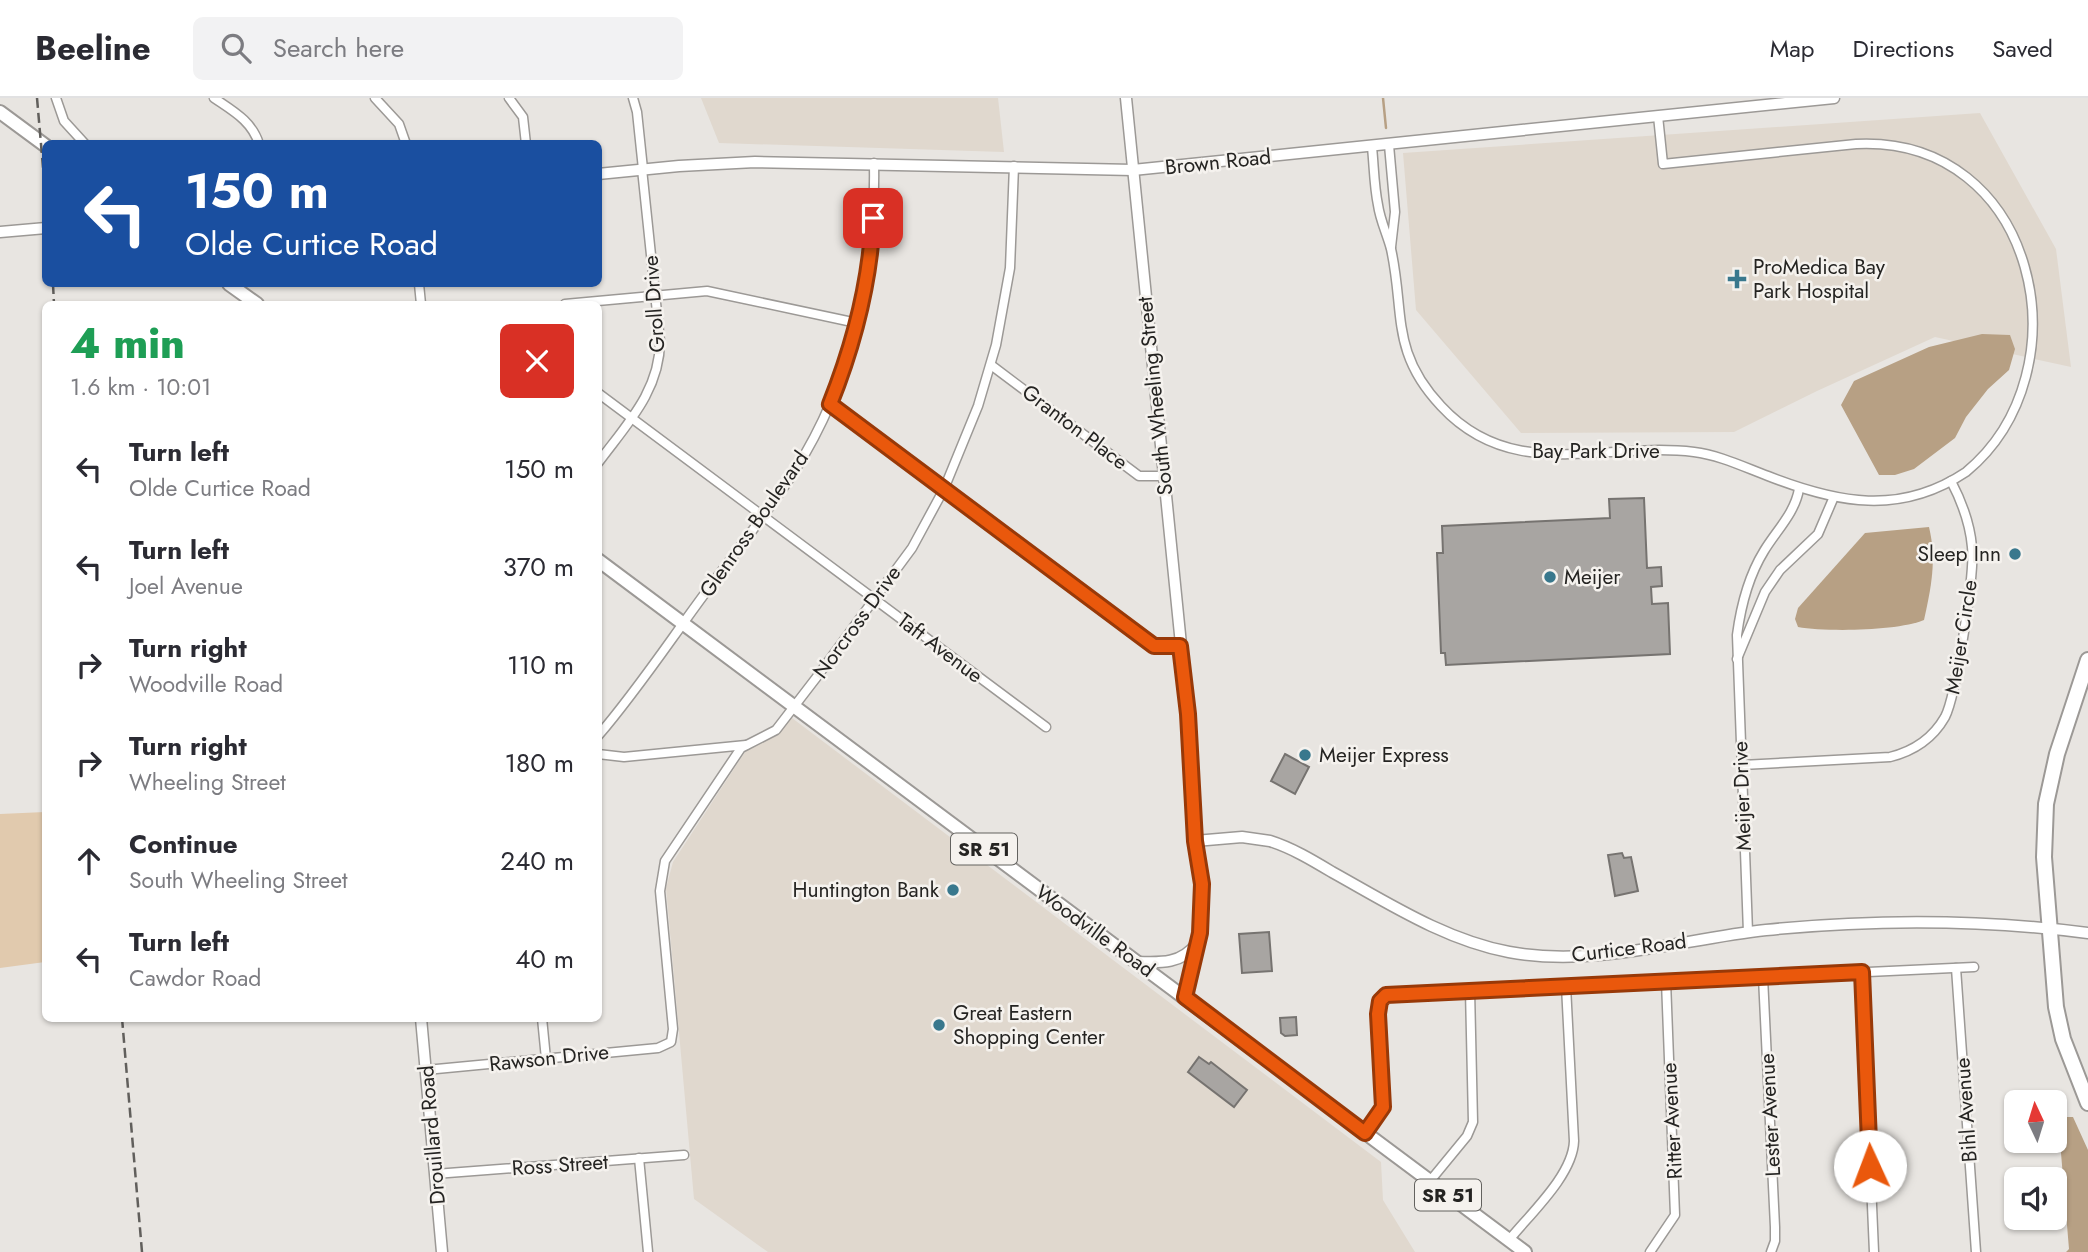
<!DOCTYPE html>
<html lang="en">
<head>
<meta charset="utf-8">
<style>
  :root { --surface:#fff; --page:#f2f2f3; --text:#2b2b33; --muted:#7c7c81; --line:#e1e1e2 }
  body { margin:0; font-family:Jost,sans-serif; background:var(--page); color:var(--text); height:100vh; display:flex; flex-direction:column; font-size:26px; white-space:nowrap }
  * { box-sizing:border-box; margin:0 }
  p { font-size:23px; color:var(--muted) }
  .icon { flex:none; width:38px; height:38px; fill:none; stroke:currentColor; stroke-width:2; stroke-linecap:round; stroke-linejoin:round }
  .map { position:relative; flex:1; overflow:hidden }
  .sheet { position:absolute; left:42px; top:203px; width:560px; height:721px; display:flex; flex-direction:column; background:var(--surface); border-radius:10px; box-shadow:0 2px 5px #0004 }
  .sheet>* { flex:none }
  .banner { position:absolute; left:42px; top:42px; width:560px; height:147px; border-radius:10px; box-shadow:0 2px 5px #0004; background:#1a4fa0; color:#fff; overflow:hidden }
  .needle { width:46px; rotate:356deg }
  .tools { position:absolute; left:2004px; top:992px; display:grid; gap:14px }
  .tools a { display:grid; place-items:center; width:63px; height:63px; border-radius:10px; background:var(--surface); box-shadow:0 2px 5px #0004; font-size:35px }
  .pin { position:absolute; display:grid; place-items:center; width:60px; height:60px; color:#fff; margin:-30px; border-radius:14px; box-shadow:0 4px 10px #0006 }
  .me { position:absolute; width:77px; margin:-38px; rotate:358deg; stroke-linejoin:round; filter:drop-shadow(0 0 5px #0008) }
  .turn { display:flex; align-items:center; gap:24px; height:147px; padding:0 28px; font-size:32px }
  .turn .icon { width:91px; height:91px; stroke-width:2.5 }
  .turn b { display:block; font-size:49px; line-height:60px }
  .round { display:grid; place-items:center; flex:none; width:74px; height:74px; border-radius:10px; background:var(--page) }
  .summary { display:flex; align-items:center; justify-content:space-between; height:119px; padding:0 28px }
  h1 { font-size:42px; font-weight:800; line-height:52px; color:#1e9e55 }
  ul { padding:0; list-style:none }
  li { display:flex; align-items:center; gap:21px; height:98px; padding:0 28px }
  li div { flex:1 }
  li b { display:block; font-size:26px }
  li em { font-style:normal }
  header { display:flex; align-items:center; gap:42px; box-sizing:border-box; height:98px; padding:0 35px; background:var(--surface); border-bottom:2px solid var(--line) }
  header strong { font-size:33px }
  nav { display:flex; gap:38px; margin-inline-start:auto; font-size:24px }
  .search { width:490px; height:63px; background:var(--page); display:flex; align-items:center; gap:18px; box-sizing:border-box; padding:0 24px; border-radius:10px; color:var(--muted); font-size:26px }
  .map>svg:first-child { display:block }
  .built { fill:#e0d8ce }
  .green { fill:#e1caae }
  .water { fill:#b7a084 }
  .lines { fill:none; stroke-linecap:round; stroke-linejoin:round }
  .stream { stroke:#b7a084; stroke-width:2.5 }
  .building { fill:#a8a5a2; stroke:#767370; stroke-width:2 }
  .minor-casing { stroke:#9c9996; stroke-width:11 }
  .tertiary-casing { stroke:#9c9996; stroke-width:13 }
  .primary-casing { stroke:#9c9996; stroke-width:16 }
  .motorway-casing { stroke:#9c9996; stroke-width:18 }
  .minor { stroke:#fff; stroke-width:8 }
  .tertiary { stroke:#fff; stroke-width:10 }
  .primary { stroke:#fff; stroke-width:12 }
  .motorway { stroke:#fff; stroke-width:14 }
  .rail { stroke:#615f5c; stroke-width:2.5; stroke-dasharray:10 5; stroke-linecap:butt }
  .route-casing { stroke:#983908; stroke-width:18 }
  .route { stroke:#ea580c; stroke-width:12 }
  .poi-dot { fill:#39788d; stroke:#f5f2ee; stroke-width:2.5 }
  .labels { text-anchor:middle; stroke-width:5; stroke-linejoin:round; paint-order:stroke }
  .shield { fill:#f5f2ee; stroke:#63625f; stroke-width:2 }
  .shield-label { font-size:19px; font-weight:bold; fill:#252422 }
  .street-label { font-size:21px; fill:#252422; stroke:#f5f2ee }
  .poi-label { font-size:21px; fill:#252422; stroke:#f5f2ee; text-anchor:start }
</style>
</head>
<body>
<header>
<strong>Beeline</strong>
<div class="search"><svg class="icon" aria-label="search" viewBox="0 0 24 24"><circle cx="10" cy="10" r="6"/><path d="M15 15l6 6"/></svg>Search here</div>
<nav><a>Map</a><a>Directions</a><a>Saved</a></nav>
</header>
<div class="map">
<svg width="2088" height="1154" viewBox="0 0 2088 1154">
  <rect width="100%" height="100%" fill="#e8e5e1"/>
  <g class="built">
    <path d="M701,0H998L1004,54L719,45Z"/>
    <path d="M1980,15L2056,151L2071,269L1935,239L1817,293L1734,334L1521,335L1416,212L1403,55Z"/>
    <path d="M792,620L1381,1064L1383,1102L1415,1154H768L694,1101L666,790L673,764L745,654Z"/>
  </g>
  <path class="green" d="M45,714V864L0,870V716Z"/>
  <g class="water">
    <path d="M1982,236L2010,237L2015,251L2009,272L1988,291L1966,319L1955,340L1914,371L1895,377H1879L1841,307L1854,283L1929,249Z"/>
    <path d="M1929,429C1937,462 1931,490 1924,522C1898,533 1826,534 1798,529L1795,521L1798,510L1865,435Z"/>
    <path d="M2058,1019H2073L2088,1052V1154H2066L2069,1151Z"/>
  </g>
  <g class="lines">
    <path class="stream" d="M1383,0L1386,30"/>
  </g>
  <g class="building">
    <path d="M1644,400L1647,470L1661,469L1662,488L1651,489L1652,506L1668,505L1670,556L1446,567L1445,555H1441L1437,455H1443L1442,428L1610,420L1609,401Z"/>
    <path d="M1285,656L1309,669L1295,696L1271,683Z"/>
    <path d="M1622,755L1624,760L1631,759L1638,793L1615,798L1608,757Z"/>
    <path d="M1269,834L1272,873L1242,875L1239,836Z"/>
    <path d="M1296,919L1297,937L1285,938L1281,935L1280,920Z"/>
    <path d="M1199,959L1209,966L1211,964L1247,992L1234,1009L1188,974Z"/>
  </g>
  <g class="lines">
    <defs>
      <g id="minor">
        <path d="M56,0L64,23L85,46"/>
        <path d="M214,0C233,13 252,23 259,46"/>
        <path d="M375,0L399,26L406,46"/>
        <path d="M509,0L523,19L526,46"/>
        <path d="M633,0L637,14L643,71"/>
        <path d="M1389,47L1395,114L1391,149"/>
        <path d="M1372,49C1374,68 1374,88 1378,107C1380,122 1387,136 1391,151C1405,214 1390,254 1441,308C1513,386 1604,343 1694,354C1719,357 1744,369 1768,378C1837,405 1900,418 1966,374C2088,273 2037,37 1856,46L1663,66L1658,18"/>
        <path d="M419,186L421,206"/>
        <path d="M565,206L707,193L857,225"/>
        <path d="M991,267L1139,378H1163"/>
        <path d="M598,295L1046,629"/>
        <path d="M830,306L1154,548H1180"/>
        <path d="M598,365C626,327 660,293 660,243L642,71"/>
        <path d="M1737,561L1765,494L1780,472L1818,436L1833,401"/>
        <path d="M598,638C636,594 669,544 703,498C733,457 766,417 794,374C853,282 876,173 874,65"/>
        <path d="M598,656L624,659L746,647"/>
        <path d="M1742,667L1890,659C1914,653 1933,640 1945,619C1956,598 1975,474 1972,449C1970,425 1962,404 1951,383"/>
        <path d="M1748,834L1737,537C1741,507 1748,479 1764,453C1776,433 1795,415 1799,391"/>
        <path d="M1956,870L1976,1154"/>
        <path d="M1862,874L1874,1154"/>
        <path d="M1763,879L1775,1129V1143L1771,1154"/>
        <path d="M542,920L546,961"/>
        <path d="M426,972L658,950L671,944L673,931L660,793L665,763L741,650L776,632L816,580L912,450L944,391L978,308L996,247L1010,170L1014,68"/>
        <path d="M1365,1035L1383,1008L1378,912L1380,903L1386,897L1974,869"/>
        <path d="M639,1060L648,1154"/>
        <path d="M435,1076L684,1057"/>
        <path d="M1430,1083L1467,1038L1473,1024L1470,892"/>
        <path d="M1509,1142C1530,1116 1573,1077 1574,1043L1566,888"/>
        <path d="M1650,1154L1675,1117L1666,883"/>
      </g>
      <g id="tertiary">
        <path d="M1126,0L1188,616L1195,743L1202,786L1200,835L1185,899"/>
        <path d="M598,76L679,68L755,64L1133,72L1834,0"/>
        <path d="M0,134L46,130"/>
        <path d="M1195,743L1242,739L1270,743C1292,750 1312,762 1332,774C1388,805 1445,842 1509,854C1594,870 1682,841 1766,832C1875,821 1979,821 2088,835"/>
        <path d="M1137,864C1161,865 1182,866 1197,845"/>
        <path d="M421,920L442,1154"/>
      </g>
      <g id="primary">
        <path d="M0,14L46,48"/>
        <path d="M229,186L257,206"/>
        <path d="M598,462L1525,1154"/>
      </g>
      <path id="motorway" d="M2088,562L2057,656L2046,706L2044,759L2056,909L2063,941L2088,1005"/>
    </defs>
    <use href="#minor" class="minor-casing"/>
    <use href="#tertiary" class="tertiary-casing"/>
    <use href="#primary" class="primary-casing"/>
    <use href="#motorway" class="motorway-casing"/>
    <use href="#minor" class="minor"/>
    <use href="#tertiary" class="tertiary"/>
    <use href="#primary" class="primary"/>
    <use href="#motorway" class="motorway"/>
    <g class="rail">
      <path d="M37,0L46,104"/>
      <path d="M53,186L54,206"/>
      <path d="M122,920L142,1154"/>
    </g>
  </g>
  <g class="lines">
    <defs>
      <path id="route" d="M873,120C870,185 854,246 830,306L1154,548H1180L1188,616L1195,743L1202,786L1200,835L1185,899L1365,1035L1383,1009L1378,916L1380,903L1386,897L1862,874L1870,1068"/>
    </defs>
    <use href="#route" class="route-casing"/>
    <use href="#route" class="route"/>
  </g>
  <g class="poi-dot">
    <path d="M1733.5 170.5h7v7h7v7h-7v7h-7v-7h-7v-7h7z"/>
    <circle cx="2015" cy="456" r="7"/>
    <circle cx="1550" cy="479" r="7"/>
    <circle cx="1305" cy="657" r="7"/>
    <circle cx="953" cy="792" r="7"/>
    <circle cx="939" cy="927" r="7"/>
  </g>
  <g class="labels">
    <g class="shield">
      <rect x="951" y="735.5" width="66" height="31" rx="5"/>
      <rect x="1415" y="1081.5" width="66" height="31" rx="5"/>
    </g>
    <g class="shield-label">
      <text x="984" y="758">SR 51</text>
      <text x="1448" y="1104">SR 51</text>
    </g>
    <g class="street-label">
      <text transform="translate(1218 64) rotate(-6)" y="7">Brown Road</text>
      <text transform="translate(654 206) rotate(-94)" y="7">Groll Drive</text>
      <text transform="translate(1155 298) rotate(-96)" y="7">South Wheeling Street</text>
      <text transform="translate(1075 329) rotate(37)" y="7">Granton Place</text>
      <text x="1596" y="360">Bay Park Drive</text>
      <text transform="translate(754 426) rotate(-55)" y="7">Glenross Boulevard</text>
      <text transform="translate(857 524) rotate(-54)" y="7">Norcross Drive</text>
      <text transform="translate(1961 539) rotate(-81)" y="7">Meijer Circle</text>
      <text transform="translate(940 550) rotate(37)" y="7">Taft Avenue</text>
      <text transform="translate(1742 698) rotate(-92)" y="7">Meijer Drive</text>
      <text transform="translate(1095 833) rotate(36)" y="7">Woodville Road</text>
      <text transform="translate(1629 850) rotate(-7)" y="7">Curtice Road</text>
      <text transform="translate(549 960) rotate(-6)" y="7">Rawson Drive</text>
      <text transform="translate(1966 1012) rotate(-94)" y="7">Bihl Avenue</text>
      <text transform="translate(1770 1017) rotate(-93)" y="7">Lester Avenue</text>
      <text transform="translate(1672 1023) rotate(-93)" y="7">Ritter Avenue</text>
      <text transform="translate(432 1037) rotate(-95)" y="7">Drouillard Road</text>
      <text transform="translate(560 1067) rotate(-4)" y="7">Ross Street</text>
    </g>
    <g class="poi-label">
      <text x="1753" y="176">ProMedica Bay<tspan x="1753" dy="24">Park Hospital</tspan></text>
      <text x="2001" y="463" text-anchor="end">Sleep Inn</text>
      <text x="1564" y="486">Meijer</text>
      <text x="1319" y="664">Meijer Express</text>
      <text x="939" y="799" text-anchor="end">Huntington Bank</text>
      <text x="953" y="922">Great Eastern<tspan x="953" dy="24">Shopping Center</tspan></text>
    </g>
  </g>
</svg>
<div class="tools">
<a><svg class="needle" viewBox="-14 -14 28 28"><path d="M0-13l5 13h-10z" fill="#e53935"/><path d="M0 13l5-13h-10z" fill="#7c7c81"/></svg></a>
<a><svg class="icon" aria-label="sound" viewBox="0 0 24 24"><path d="M4 9h4l5-4v14l-5-4H4zM17 9q2 3 0 6"/></svg></a>
</div>
<div class="pin" style="left:873px;top:120px;background:#d93025"><svg class="icon" aria-label="arrive" viewBox="0 0 24 24"><path d="M6 21V4h12l-3 4 3 4H6"/></svg></div>
<svg class="me" style="left:1870px;top:1068px" viewBox="-20 -20 40 40"><circle r="19" fill="#fff"/><path d="M0-13L10 11 0 6-10 11z" fill="#ea580c"/></svg>
<div class="banner">
<div class="turn"><svg class="icon" aria-label="left" viewBox="0 0 24 24"><path d="M17 20v-9H6M10 6l-5 5 5 5"/></svg><div><b>150 m</b>Olde Curtice Road</div></div>
</div>
<section class="sheet">
<div class="summary"><div><h1>4 min</h1><p>1.6 km · 10:01</p></div><a class="round" style="background:#d93025;color:#fff"><svg class="icon" aria-label="close" viewBox="0 0 24 24"><path d="M6 6l12 12M18 6L6 18"/></svg></a></div>
<ul>
<li><svg class="icon" aria-label="left" viewBox="0 0 24 24"><path d="M17 20v-9H6M10 6l-5 5 5 5"/></svg><div><b>Turn left</b><p>Olde Curtice Road</p></div><em>150 m</em></li>
<li><svg class="icon" aria-label="left" viewBox="0 0 24 24"><path d="M17 20v-9H6M10 6l-5 5 5 5"/></svg><div><b>Turn left</b><p>Joel Avenue</p></div><em>370 m</em></li>
<li><svg class="icon" aria-label="right" viewBox="0 0 24 24"><path d="M7 20v-9h11M14 6l5 5-5 5"/></svg><div><b>Turn right</b><p>Woodville Road</p></div><em>110 m</em></li>
<li><svg class="icon" aria-label="right" viewBox="0 0 24 24"><path d="M7 20v-9h11M14 6l5 5-5 5"/></svg><div><b>Turn right</b><p>Wheeling Street</p></div><em>180 m</em></li>
<li><svg class="icon" aria-label="ahead" viewBox="0 0 24 24"><path d="M12 20V5M6 11l6-6 6 6"/></svg><div><b>Continue</b><p>South Wheeling Street</p></div><em>240 m</em></li>
<li><svg class="icon" aria-label="left" viewBox="0 0 24 24"><path d="M17 20v-9H6M10 6l-5 5 5 5"/></svg><div><b>Turn left</b><p>Cawdor Road</p></div><em>40 m</em></li>
</ul>
</section>
</div>
</body>
</html>
